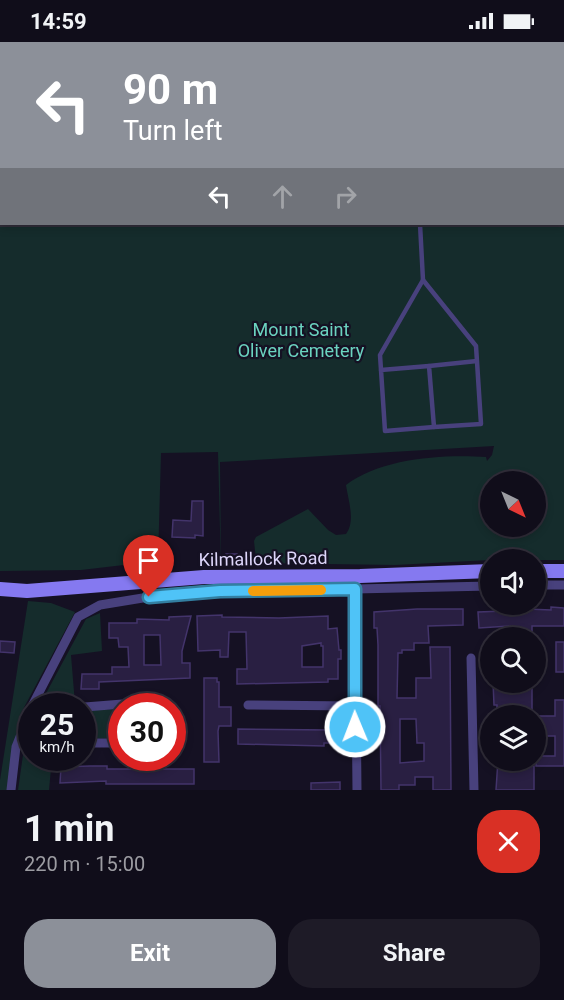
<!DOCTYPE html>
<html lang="en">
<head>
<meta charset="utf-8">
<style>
  :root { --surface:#100d1a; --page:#1e1b27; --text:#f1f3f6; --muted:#9c9ca2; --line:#302d39; --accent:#8c9099 }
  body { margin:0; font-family:Roboto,sans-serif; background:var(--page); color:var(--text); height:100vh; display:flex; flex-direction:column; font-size:22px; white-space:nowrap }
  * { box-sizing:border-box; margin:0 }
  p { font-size:20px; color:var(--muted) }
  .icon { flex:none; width:33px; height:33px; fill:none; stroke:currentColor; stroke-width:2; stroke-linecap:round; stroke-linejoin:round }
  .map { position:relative; height:748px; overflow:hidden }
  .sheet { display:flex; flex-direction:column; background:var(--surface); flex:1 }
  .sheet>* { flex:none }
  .banner { position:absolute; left:0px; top:0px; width:564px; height:183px; box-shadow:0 3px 9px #0003,0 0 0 2px var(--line); background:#8c9099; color:#fff; overflow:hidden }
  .needle { width:39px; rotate:137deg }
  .fabs { position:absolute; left:480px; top:429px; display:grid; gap:12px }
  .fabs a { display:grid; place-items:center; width:66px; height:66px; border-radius:50%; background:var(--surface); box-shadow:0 3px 9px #0003,0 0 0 2px var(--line); font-size:30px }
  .speed { position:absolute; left:18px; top:651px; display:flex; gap:12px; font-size:30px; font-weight:700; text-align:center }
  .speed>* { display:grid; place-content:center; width:78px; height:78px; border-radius:50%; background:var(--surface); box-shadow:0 3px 9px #0003,0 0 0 2px var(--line); line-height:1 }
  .speed small { font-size:15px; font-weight:400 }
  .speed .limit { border:9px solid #d22; background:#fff; color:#111 }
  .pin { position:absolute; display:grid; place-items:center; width:51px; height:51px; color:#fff; margin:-62px -26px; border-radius:50% 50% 50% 0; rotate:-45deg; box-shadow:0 0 6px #0007 }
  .pin .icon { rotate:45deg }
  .me { position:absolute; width:66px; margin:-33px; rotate:359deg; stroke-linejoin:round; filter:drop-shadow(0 0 4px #0008) }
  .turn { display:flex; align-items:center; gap:21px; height:126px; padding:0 24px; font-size:27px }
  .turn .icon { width:78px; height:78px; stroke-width:2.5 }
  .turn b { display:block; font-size:42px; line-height:51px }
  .lanes { display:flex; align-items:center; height:57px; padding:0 24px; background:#0003; justify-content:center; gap:30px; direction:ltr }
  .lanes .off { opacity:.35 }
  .round { display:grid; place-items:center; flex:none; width:63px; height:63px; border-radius:24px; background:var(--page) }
  .head { display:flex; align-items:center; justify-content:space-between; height:102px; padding:0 24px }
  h1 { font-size:36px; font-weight:700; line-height:45px }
  .action { display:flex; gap:12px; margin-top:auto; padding:12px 24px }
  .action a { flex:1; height:69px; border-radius:24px; background:var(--accent); color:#fff; font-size:24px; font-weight:700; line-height:69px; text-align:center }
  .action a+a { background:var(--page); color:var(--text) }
  .status { display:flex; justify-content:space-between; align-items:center; height:42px; padding:0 30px; background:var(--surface); direction:ltr }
  .status svg { height:16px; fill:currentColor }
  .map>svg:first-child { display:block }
  .green { fill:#152c2c; fill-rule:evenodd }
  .building { fill:#291f42; stroke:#43346b; stroke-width:1.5; fill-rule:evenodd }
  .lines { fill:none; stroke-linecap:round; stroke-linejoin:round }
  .lane { stroke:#48417d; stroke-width:4.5 }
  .street { stroke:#48417d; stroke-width:9 }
  .secondary { stroke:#8579f0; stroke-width:14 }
  .route-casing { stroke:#337fa1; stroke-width:15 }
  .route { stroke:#4fc3f7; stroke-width:10 }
  .slow { stroke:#f59e0b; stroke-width:10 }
  .labels { text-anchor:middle; stroke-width:4.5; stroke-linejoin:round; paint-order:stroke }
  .park-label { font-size:18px; fill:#6bd3c0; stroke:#151123 }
  .street-label { font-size:18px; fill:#ded7fb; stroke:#151123 }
</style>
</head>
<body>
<div class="status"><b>14:59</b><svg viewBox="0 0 49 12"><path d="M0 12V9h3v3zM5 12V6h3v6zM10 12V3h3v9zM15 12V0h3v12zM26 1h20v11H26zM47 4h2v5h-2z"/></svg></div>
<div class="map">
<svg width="564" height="748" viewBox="0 0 564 748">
  <rect width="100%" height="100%" fill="#151123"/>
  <g class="green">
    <path d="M0,0H564V96L563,97L562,2H2L0,106Z"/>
    <path d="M0,147L2,182H562L564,148V518H490L395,523L261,521L256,518L254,499L256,495L308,467L328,488L336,493L346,492C356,479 348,458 346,443C381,416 443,412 486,415L487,419L492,413L494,404L220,420L221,527L218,410L161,411L158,519L81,528L0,529ZM490,440H536V484H490Z"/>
    <path d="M28,559L51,561L75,570L20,673L8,748H0V738Z"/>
    <path d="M100,571L102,609L71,613L75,662L72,664H44L43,657L86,577Z"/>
    <path d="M121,667V696L83,697L82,672L87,668Z"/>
    <path d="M31,689L32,716H52L49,748H18L24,706Z"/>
  </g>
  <g class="building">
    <path d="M192,459H203V494L195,493V496L172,495L173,478L191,479Z"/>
    <rect x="226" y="512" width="11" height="11"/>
    <path d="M551,565L564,566V584H532V596H510V584L479,586L478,570L505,569V566L551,568Z"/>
    <path d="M417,567H463V583L428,584L429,601H414V608H402V611H398L397,656H416V636H431L430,605H450L451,748H433V735H415V743H399V748H381L380,664H378V603L377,586H374V570ZM400,677H416L417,701H424V719L400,721Z"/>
    <path d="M222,573V575L279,576L328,574V587L337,586L339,608H341V617H338V637H328V640L237,642V627H247L246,590H229L228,615H220V608L198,609L197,574ZM321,601V604H323V625H302V604Z"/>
    <path d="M191,574L182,609V621H190V636L99,640V647H81L82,632H112V625H129L128,605H119L118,596H109V581H137V577L169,578V575ZM144,593H160L161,623H144Z"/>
    <path d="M0,599L15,600L14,611L0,610Z"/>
    <rect x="556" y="600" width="8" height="30"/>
    <path d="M204,636H217V640H219V665H231V684H219L218,689L219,720H204Z"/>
    <path d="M493,640H532V674H497V663H494Z"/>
    <path d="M555,658H564V724H536V714H555V694H536V674H555Z"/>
    <path d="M238,687L330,688V701H324V704L238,702Z"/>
    <path d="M498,718H516V724H534V748H496Z"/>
    <path d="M90,724H107V727H194V742H106V739L60,741L61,725Z"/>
    <path d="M340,740V748H311V741Z"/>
  </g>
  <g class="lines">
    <g class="lane">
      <path d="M509,2V0"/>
      <path d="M423,238L476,304L481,382L434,385L429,324L477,319"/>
      <path d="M429,324L381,328L385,389L434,385"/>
      <path d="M381,328L380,313L423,238L420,182"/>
    </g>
    <g class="street">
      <path d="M562,115L564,114"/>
      <path d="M0,131H2"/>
      <path d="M536,543H564"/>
      <path d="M471,616L474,748"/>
      <path d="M248,663L354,664"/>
      <path d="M32,664L78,575L100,563L161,553L226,549L355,547"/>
      <path d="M172,666C182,675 180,685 172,694"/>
      <path d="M82,667L85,665L160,659L171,664"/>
      <path d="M82,701H122"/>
      <path d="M11,748L16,705L32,665"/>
      <path d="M357,748L355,547L490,544"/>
    </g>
    <g class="secondary">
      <path d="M536,529H564"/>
      <path d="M0,547L27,549L204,535L360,534L490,529"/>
    </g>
  </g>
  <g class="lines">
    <defs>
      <path id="route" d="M149,555L220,549L355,547V685"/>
    </defs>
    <use href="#route" class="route-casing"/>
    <use href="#route" class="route"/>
    <path class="slow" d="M253,549L321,548"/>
  </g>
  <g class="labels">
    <g class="park-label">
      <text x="301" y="294">Mount Saint<tspan x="301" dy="21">Oliver Cemetery</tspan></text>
    </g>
    <g class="street-label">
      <text transform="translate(263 517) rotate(-1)" y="6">Kilmallock Road</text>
    </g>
  </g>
</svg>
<div class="fabs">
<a><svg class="needle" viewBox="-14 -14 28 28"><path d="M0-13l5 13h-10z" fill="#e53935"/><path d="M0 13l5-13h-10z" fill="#9c9ca2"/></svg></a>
<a><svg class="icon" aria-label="sound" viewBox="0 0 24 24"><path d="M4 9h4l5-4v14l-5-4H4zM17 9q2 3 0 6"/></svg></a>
<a><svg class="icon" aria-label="search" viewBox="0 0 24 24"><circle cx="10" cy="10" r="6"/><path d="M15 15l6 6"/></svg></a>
<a><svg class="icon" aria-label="layers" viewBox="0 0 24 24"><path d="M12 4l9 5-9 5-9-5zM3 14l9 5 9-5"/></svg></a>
</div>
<div class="speed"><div>25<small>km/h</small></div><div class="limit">30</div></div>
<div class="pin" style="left:149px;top:555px;background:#d93025"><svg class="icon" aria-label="arrive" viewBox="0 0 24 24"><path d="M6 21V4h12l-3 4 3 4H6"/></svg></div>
<svg class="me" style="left:355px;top:685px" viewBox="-20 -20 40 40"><circle r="17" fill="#4fc3f7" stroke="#fff" stroke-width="3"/><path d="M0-11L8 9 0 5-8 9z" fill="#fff"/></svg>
<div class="banner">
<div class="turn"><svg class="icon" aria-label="left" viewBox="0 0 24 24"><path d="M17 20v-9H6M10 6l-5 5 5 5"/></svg><div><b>90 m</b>Turn left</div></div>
<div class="lanes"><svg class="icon" aria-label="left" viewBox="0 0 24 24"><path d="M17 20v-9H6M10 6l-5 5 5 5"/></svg><svg class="icon off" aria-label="ahead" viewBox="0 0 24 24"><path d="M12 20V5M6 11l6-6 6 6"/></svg><svg class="icon off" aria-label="right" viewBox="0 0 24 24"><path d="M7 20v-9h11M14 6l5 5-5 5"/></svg></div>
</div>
</div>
<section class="sheet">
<div class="head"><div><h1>1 min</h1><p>220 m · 15:00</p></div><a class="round" style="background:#d93025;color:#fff"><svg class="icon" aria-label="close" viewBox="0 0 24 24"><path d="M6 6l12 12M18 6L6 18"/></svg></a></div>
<div class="action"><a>Exit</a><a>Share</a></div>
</section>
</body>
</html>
